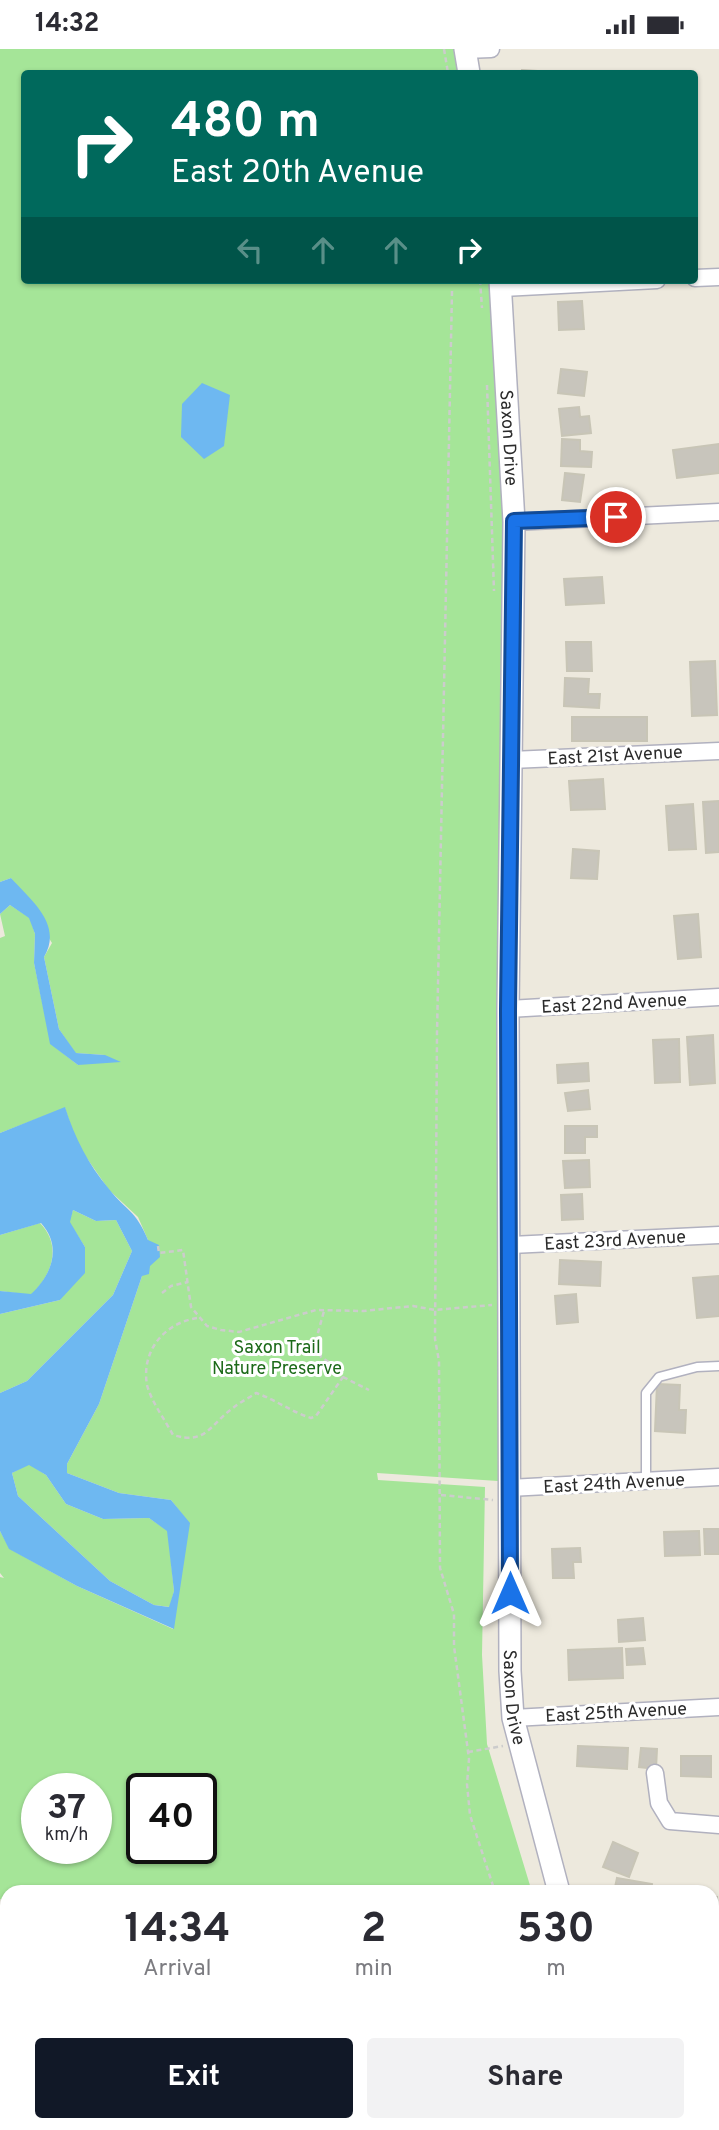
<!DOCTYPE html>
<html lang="en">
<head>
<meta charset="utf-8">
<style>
  :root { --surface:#fff; --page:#f2f2f3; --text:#2b2b33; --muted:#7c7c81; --accent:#111827 }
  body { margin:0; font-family:Overpass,sans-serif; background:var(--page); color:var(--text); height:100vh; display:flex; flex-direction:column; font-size:26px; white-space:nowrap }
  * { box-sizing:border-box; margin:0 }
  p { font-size:23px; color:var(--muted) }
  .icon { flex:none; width:38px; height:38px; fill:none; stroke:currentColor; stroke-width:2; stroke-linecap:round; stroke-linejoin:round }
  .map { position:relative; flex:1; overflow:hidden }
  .drawer { position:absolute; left:0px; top:1836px; width:719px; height:247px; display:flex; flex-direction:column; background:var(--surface); border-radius:21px 21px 0 0; box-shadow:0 2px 5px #0004 }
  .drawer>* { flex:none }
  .guide { position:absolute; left:21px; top:21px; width:677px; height:214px; border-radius:7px; box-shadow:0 2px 5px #0004; background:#00695c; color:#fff; overflow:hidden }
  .speed { position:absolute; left:21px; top:1724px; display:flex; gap:14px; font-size:35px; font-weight:700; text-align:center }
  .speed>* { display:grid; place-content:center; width:91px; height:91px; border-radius:50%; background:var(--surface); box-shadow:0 2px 5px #0004; line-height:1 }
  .speed small { font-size:18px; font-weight:400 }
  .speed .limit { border:4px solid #111; border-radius:10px; background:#fff; color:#111 }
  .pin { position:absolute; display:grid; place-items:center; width:60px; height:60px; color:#fff; margin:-30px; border:4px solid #fff; border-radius:50%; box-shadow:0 2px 7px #0007 }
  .me { position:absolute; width:77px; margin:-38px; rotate:0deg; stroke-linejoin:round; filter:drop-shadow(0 0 5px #0008) }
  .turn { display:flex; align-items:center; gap:24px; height:147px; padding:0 35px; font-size:32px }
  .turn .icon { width:91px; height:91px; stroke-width:2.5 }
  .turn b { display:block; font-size:49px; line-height:60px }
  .lanes { display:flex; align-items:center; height:66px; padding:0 35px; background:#0003; justify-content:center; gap:35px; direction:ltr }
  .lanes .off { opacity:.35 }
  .eta { display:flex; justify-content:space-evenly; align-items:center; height:119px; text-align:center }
  .eta b { font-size:42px; font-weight:700; line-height:49px }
  .button { display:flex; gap:14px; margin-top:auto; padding:14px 35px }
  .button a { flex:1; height:80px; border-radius:7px; background:var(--accent); color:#fff; font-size:28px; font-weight:700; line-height:80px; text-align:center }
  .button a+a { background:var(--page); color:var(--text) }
  .status { display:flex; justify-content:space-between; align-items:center; height:49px; padding:0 35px; background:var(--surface); direction:ltr }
  .status svg { height:19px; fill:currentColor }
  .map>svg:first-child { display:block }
  .green { fill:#a5e598; fill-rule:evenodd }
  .water { fill:#6eb8f1; fill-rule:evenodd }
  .building { fill:#c8c5bc; stroke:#c8c5b6; stroke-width:2 }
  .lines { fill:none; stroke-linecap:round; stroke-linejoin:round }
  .service-casing { stroke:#b1b1bf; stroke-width:11 }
  .minor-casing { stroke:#b1b1bf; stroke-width:19 }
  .tertiary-casing { stroke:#b1b1bf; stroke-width:24 }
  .path { stroke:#ccc; stroke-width:2.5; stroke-dasharray:5 3.5; stroke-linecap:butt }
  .service { stroke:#fff; stroke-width:8 }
  .minor { stroke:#fff; stroke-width:16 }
  .tertiary { stroke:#fff; stroke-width:21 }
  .route-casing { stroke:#114b97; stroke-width:18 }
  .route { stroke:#1a73e8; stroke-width:12 }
  .labels { text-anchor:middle; stroke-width:6; stroke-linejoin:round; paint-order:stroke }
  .street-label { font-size:18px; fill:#2b2b2b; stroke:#fff }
  .park-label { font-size:18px; fill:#1c6a19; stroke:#fff }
</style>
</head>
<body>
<div class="status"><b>14:32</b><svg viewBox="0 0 49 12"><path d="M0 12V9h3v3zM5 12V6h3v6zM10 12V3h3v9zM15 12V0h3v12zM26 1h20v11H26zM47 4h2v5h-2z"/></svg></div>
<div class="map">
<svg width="719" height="2081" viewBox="0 0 719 2081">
  <rect width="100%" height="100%" fill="#ede9dd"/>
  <g class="green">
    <path d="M0,0H465L469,24H24V231H500L511,1196L498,1216V1432L377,1424L378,1431L485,1438L482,1606L487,1695L532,1843H7V1853L0,1850V1528L4,1529L0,1524V1482L10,1500L77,1537L173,1580L189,1474L171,1451L119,1444L67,1424V1415L99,1355L142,1227L148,1191L138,1168L109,1141L77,1095L65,1059L0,1084V889L5,887L0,865L10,856L30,869L35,885L34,914L51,995L78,1016L105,1006L75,1004L59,980L44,908L52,894L11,829L0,833ZM37,1740H96V1799H37ZM142,1740H201V1799H142Z"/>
    <path d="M73,1161L96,1172L116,1171L132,1202L113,1246L27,1332L0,1344V1265L60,1251L85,1198L69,1173Z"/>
    <path d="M40,1174C63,1198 51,1227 31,1246L0,1242V1186Z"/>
    <path d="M29,1415L46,1426L66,1455L103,1470L149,1469L168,1482L174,1542L170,1558L154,1556L110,1532L18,1447L12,1424Z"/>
  </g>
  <g class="water">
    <path d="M202,334L230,346L224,397L204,410L181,388L182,355Z"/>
    <path d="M11,829C32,852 63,876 44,908L59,980L76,1004L105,1006L121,1013L78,1016L50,995L34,914L35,885L29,869L10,856L0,865V833Z"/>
    <path d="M65,1058C75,1089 88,1115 109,1140C127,1163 135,1160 148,1191L159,1196L160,1208L150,1217L149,1225L142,1227L99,1355L67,1415V1424L119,1444L171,1451L190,1474L174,1580L77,1537L9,1500L0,1482V1344L27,1332L113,1246L132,1202L116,1171L96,1172L73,1161L70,1173L85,1198V1224L60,1251L0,1265V1242L31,1245C51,1227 63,1198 41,1174L0,1186V1084ZM29,1416L46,1426L66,1455L103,1470L149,1469L167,1482L174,1542L169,1558L154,1556L110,1532L18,1447L12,1424Z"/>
  </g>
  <g class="building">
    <path d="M522,21L569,24H522Z"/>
    <path d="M582,252L584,280L559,281L558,253Z"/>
    <path d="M561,320L587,323L584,347L558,344Z"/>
    <path d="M579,358L580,368L589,367L591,384L562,387L559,360Z"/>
    <path d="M562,390L580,391V402L592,403L591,418L561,417Z"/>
    <path d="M719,395V424L677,429L673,401Z"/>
    <path d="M565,424L584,426L580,453L562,451Z"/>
    <path d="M602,528L604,554L566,556L564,530Z"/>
    <path d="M566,593H591L592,622H567Z"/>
    <path d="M715,612L717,666L692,667L690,613Z"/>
    <path d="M565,629L589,630L588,645H600L599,659L564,657Z"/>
    <rect x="572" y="668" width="75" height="24"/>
    <path d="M603,730L605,760L571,761L569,732Z"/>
    <path d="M719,752V803L706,804L703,753Z"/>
    <path d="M693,755L696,800L669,801L666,757Z"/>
    <path d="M573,800L599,802L597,830L571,829Z"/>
    <path d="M698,865L701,908L678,910L674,867Z"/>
    <path d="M713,986L715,1034L690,1036L687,988Z"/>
    <path d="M679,990L680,1033L655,1034L653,991Z"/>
    <path d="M588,1014L589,1032L558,1034L557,1016Z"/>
    <path d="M588,1041L590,1060L568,1062L565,1044Z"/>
    <path d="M565,1077H597V1088H585V1104H565Z"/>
    <path d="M589,1111L590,1138L565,1139L563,1112Z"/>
    <path d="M582,1145L583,1170L562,1171L561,1146Z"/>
    <path d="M560,1211L601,1213L600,1237L559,1235Z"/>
    <path d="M719,1227V1267L697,1269L693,1229Z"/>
    <path d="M576,1245L578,1273L557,1275L555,1247Z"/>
    <path d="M657,1335L680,1336L679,1361H686L685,1384L655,1382Z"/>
    <path d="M704,1480H719V1505H705Z"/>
    <path d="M699,1482L700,1506L665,1507L664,1483Z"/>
    <path d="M580,1499L581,1513H573L574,1529H553L552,1500Z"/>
    <path d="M643,1569L645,1591L619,1593L618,1571Z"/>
    <path d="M622,1599L623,1629L569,1631L568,1601Z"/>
    <path d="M643,1599L645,1615L627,1616L626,1600Z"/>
    <path d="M578,1697L628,1699L627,1720L577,1717Z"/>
    <path d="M641,1699L657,1700L656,1720L639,1718Z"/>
    <path d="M681,1707H711V1728L681,1727Z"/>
    <path d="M613,1793L638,1804L629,1828L603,1818Z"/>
    <path d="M617,1829L652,1835L651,1843H614Z"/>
    <path d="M712,1848H717L716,1869H712Z"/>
    <path d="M188,2076H230L228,2081H191L187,2079Z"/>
    <path d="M683,2076H703L704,2081H684Z"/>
  </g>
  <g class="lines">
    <defs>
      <path id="service" d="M646,1432V1344L659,1328L697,1318L719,1317"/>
      <g id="minor">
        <path d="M465,1L491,0"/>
        <path d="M695,229L719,228"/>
        <path d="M501,239L657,231"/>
        <path d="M514,473L719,463"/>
        <path d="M511,711L719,702"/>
        <path d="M508,960L719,948"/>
        <path d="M511,1196L719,1186"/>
        <path d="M509,1439L719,1428"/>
        <path d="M513,1669L719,1658"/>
        <path d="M655,1724L659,1754L670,1772L719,1776"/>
        <path d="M712,1910L719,1909"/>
        <path d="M0,1999L7,2002"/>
        <path d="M65,2076L66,2081"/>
        <path d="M460,2076L473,2081"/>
        <path d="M249,2081L251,2076"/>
      </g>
      <g id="tertiary">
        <path d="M465,0L469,24"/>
        <path id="s1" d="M500,231L514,473L508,960L510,1622L513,1669L559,1843"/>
        <path d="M622,2076L623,2081"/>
      </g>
    </defs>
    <use href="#service" class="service-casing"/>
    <use href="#minor" class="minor-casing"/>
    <use href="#tertiary" class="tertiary-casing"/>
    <g class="path">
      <path d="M444,0L448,24"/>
      <path d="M480,231L482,259"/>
      <path d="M452,242L437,985L435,1290L439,1312L440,1519L454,1565V1597L469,1710L467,1735L470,1766L495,1843"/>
      <path d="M487,336L494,542"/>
      <path d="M158,1197L159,1204L183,1201L191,1258L207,1277L221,1281L239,1283L316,1261L363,1262L413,1257L435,1261L492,1256"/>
      <path d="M162,1244L171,1237L188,1233"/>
      <path d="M197,1269C165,1274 141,1301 147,1336C151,1352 165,1371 173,1386C207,1396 209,1376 233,1359C240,1353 249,1349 256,1344C276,1351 292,1363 311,1369L316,1367L343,1328L335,1317L321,1308L316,1291L324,1262"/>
      <path d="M343,1328L369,1341"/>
      <path d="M441,1446L493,1451"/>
      <path d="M468,1703L503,1697"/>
      <path d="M577,2076L579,2081"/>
    </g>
    <use href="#service" class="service"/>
    <use href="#minor" class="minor"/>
    <use href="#tertiary" class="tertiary"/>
  </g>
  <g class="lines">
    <defs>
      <path id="route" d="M510,1544L508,961L514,472L616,468"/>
    </defs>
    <use href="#route" class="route-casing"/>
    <use href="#route" class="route"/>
  </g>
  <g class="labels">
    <g class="street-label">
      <text dy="6" stroke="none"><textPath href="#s1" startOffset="158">Saxon Drive</textPath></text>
      <text transform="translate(615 706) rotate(-3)" y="6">East 21st Avenue</text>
      <text transform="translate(614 954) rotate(-3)" y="6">East 22nd Avenue</text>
      <text transform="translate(615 1191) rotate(-3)" y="6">East 23rd Avenue</text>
      <text transform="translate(614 1434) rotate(-3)" y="6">East 24th Avenue</text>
      <text dy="6" stroke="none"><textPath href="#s1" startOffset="1418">Saxon Drive</textPath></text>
      <text transform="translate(616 1663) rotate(-3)" y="6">East 25th Avenue</text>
    </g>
    <g class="park-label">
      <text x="277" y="1304">Saxon Trail<tspan x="277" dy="21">Nature Preserve</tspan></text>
    </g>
  </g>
</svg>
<div class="speed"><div>37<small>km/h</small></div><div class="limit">40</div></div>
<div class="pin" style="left:616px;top:468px;background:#d93025"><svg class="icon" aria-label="arrive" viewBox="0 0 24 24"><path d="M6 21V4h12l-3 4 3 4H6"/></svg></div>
<svg class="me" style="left:510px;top:1544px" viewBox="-20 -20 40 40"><path d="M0-17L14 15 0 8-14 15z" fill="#1a73e8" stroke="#fff" stroke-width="4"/></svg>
<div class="guide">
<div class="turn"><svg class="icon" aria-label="right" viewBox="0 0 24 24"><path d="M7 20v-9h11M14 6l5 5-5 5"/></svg><div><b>480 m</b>East 20th Avenue</div></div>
<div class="lanes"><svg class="icon off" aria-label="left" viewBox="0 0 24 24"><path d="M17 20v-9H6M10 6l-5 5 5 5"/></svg><svg class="icon off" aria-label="ahead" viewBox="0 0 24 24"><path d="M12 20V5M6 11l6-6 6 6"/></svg><svg class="icon off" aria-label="ahead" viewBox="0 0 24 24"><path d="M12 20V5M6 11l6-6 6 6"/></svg><svg class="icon" aria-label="right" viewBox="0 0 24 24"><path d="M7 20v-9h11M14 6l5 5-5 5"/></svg></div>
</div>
<section class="drawer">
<div class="eta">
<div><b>14:34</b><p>Arrival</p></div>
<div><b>2</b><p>min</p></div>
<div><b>530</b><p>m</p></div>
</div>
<div class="button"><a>Exit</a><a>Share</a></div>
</section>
</div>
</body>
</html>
